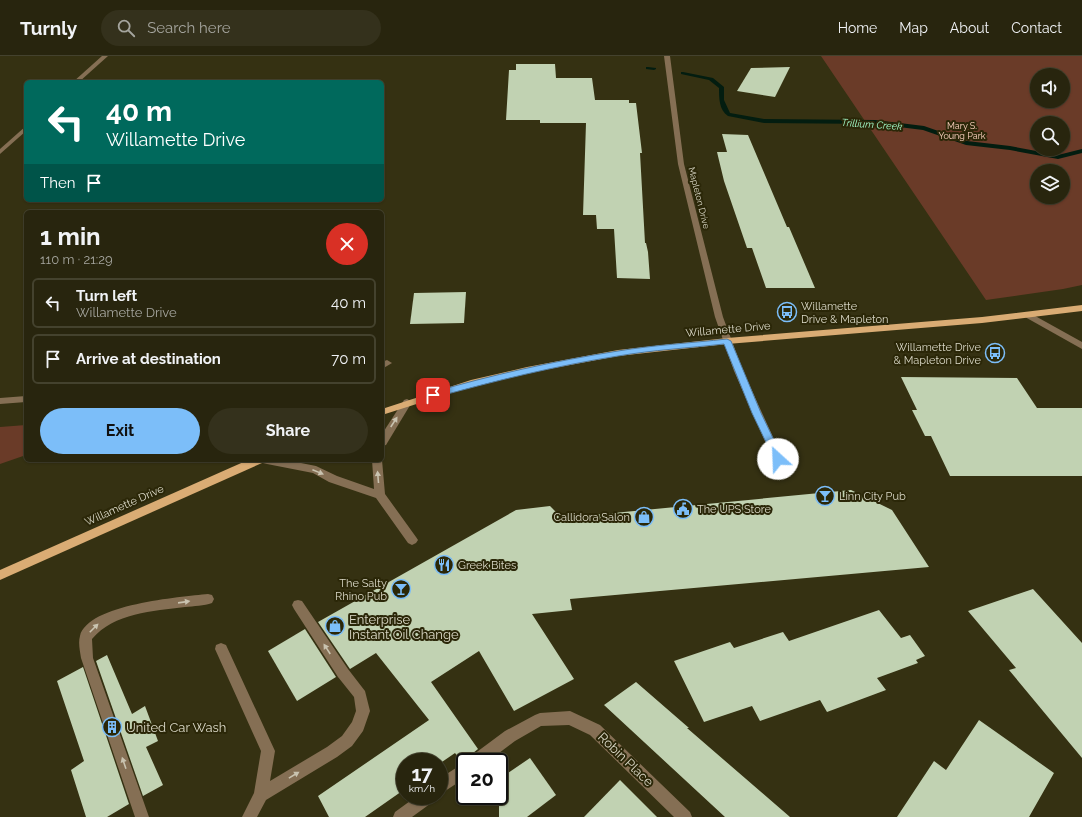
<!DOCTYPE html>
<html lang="en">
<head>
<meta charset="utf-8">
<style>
  :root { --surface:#28250e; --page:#34311c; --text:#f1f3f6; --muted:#a5a59e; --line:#44422e; --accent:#7cbef9 }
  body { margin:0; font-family:Raleway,sans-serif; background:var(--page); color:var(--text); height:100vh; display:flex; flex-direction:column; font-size:15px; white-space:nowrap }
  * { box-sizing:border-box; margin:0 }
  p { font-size:13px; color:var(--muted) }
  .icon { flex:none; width:22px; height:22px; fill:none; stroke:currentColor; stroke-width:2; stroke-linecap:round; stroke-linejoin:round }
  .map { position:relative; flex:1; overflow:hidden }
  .drawer { position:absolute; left:24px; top:154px; width:360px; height:252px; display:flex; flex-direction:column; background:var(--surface); border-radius:6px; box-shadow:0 1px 3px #0004,0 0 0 1px var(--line) }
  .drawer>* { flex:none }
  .guide { position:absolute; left:24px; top:24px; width:360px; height:122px; border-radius:6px; box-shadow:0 1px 3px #0004,0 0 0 1px var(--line); background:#00695c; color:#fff; overflow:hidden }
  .controls { position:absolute; left:1030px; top:12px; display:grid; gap:8px }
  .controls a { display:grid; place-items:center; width:40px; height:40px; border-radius:50%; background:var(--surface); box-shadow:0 1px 3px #0004,0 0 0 1px var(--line); font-size:20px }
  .speed { position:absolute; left:396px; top:697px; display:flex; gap:8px; font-size:20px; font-weight:700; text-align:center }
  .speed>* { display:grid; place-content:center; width:52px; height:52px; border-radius:50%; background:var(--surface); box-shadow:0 1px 3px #0004,0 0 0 1px var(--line); line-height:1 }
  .speed small { font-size:10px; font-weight:400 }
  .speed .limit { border:2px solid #111; border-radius:6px; background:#fff; color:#111 }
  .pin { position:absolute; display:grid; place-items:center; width:34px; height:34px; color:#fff; margin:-17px; border-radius:8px; box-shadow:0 2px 6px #0006 }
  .me { position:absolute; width:44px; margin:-22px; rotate:335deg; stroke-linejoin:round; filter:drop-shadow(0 0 3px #0008) }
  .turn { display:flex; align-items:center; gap:14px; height:84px; padding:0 16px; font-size:18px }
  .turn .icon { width:52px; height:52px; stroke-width:2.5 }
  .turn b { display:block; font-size:28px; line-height:34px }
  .then { display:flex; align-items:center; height:38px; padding:0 16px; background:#0003; gap:8px; font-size:15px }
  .round { display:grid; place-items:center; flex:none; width:42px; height:42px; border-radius:21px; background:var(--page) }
  .head { display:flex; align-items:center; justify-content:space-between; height:68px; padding:0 16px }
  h1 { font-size:24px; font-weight:700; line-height:30px }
  .action { display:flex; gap:8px; margin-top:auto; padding:8px 16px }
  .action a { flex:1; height:46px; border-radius:24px; background:var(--accent); color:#111; font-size:16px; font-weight:700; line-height:46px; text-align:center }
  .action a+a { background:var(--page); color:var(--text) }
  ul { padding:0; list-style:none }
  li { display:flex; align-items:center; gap:12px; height:50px; margin:0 8px 6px; padding:0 8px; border:2px solid var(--line); border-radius:6px }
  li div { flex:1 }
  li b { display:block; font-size:15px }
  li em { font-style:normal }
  header { display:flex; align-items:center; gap:24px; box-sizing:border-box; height:56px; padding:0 20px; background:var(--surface); border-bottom:1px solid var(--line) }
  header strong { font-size:19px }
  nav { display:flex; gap:22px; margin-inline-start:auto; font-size:14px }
  .search { width:280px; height:36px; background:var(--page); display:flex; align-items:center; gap:10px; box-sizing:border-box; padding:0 14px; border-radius:22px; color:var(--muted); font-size:15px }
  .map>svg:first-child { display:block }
  .green { fill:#6a3b28; fill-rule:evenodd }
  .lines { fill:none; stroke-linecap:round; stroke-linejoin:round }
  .stream { fill:#031d10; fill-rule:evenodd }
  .building { fill:#c1d2b2 }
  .minor { fill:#856f54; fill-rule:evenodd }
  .major { fill:#daac74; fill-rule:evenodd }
  .oneway { fill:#c9c3b0 }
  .route { fill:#7cbef9; stroke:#517ca2 }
  .labels { text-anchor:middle; stroke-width:4; stroke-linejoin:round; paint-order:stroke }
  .far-park-label { font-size:9px; fill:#fed3c1; stroke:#2b2708 }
  .far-street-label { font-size:9px; fill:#dad8c7; stroke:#2b2708 }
  .far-water-label { font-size:10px; font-style:italic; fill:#a3fbca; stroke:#2b2708 }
  .poi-label { font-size:11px; fill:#dad8c7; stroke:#2b2708; text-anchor:start }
  .street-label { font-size:11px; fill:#dad8c7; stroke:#2b2708 }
  .near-poi-label { font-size:13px; fill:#dad8c7; stroke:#2b2708; text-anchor:start }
  .near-street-label { font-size:13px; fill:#dad8c7; stroke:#2b2708 }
</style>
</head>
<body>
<header>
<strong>Turnly</strong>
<div class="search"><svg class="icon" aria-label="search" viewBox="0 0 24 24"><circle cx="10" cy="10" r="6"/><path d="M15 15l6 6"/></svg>Search here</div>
<nav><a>Home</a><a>Map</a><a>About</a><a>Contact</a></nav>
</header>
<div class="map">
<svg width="1082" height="761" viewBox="0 0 1082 761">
  <rect width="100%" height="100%" fill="#353112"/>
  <g class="green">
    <path d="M821,0H1082V229L1063,233L986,244ZM1037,19H1063V45H1037ZM1037,67H1063V93H1037ZM1037,115H1063V141H1037Z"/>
    <path d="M26,369V399L0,408V371Z"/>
  </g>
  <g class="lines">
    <g class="stream">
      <path d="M648,11L656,12V13L654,14L646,13V11Z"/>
      <path d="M683,16L713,22L724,31V44L730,57L764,63L875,64L924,70L967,85L1010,90L1058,99L1082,93V97L1058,103L1010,94L966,89L923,74L875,68L764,67L728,60C719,54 719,42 719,32L709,24L681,18V16Z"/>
    </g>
  </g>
  <g class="building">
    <path d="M516,8H555L556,22H592L595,44H629V47H636L642,97H640L645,187H646L648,196L650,223L617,222L614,173H597L596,159H583L586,67H540V64H506L509,14H516Z"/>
    <path d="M790,11L775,41L737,35L751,12Z"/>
    <path d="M722,78L748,79L787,171H789L815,232H766L752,192H747L724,125L717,96H727Z"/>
    <path d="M466,236L464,267L410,268L414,237Z"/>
    <path d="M901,321L1017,322L1037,352H1082V420H950L931,380H925L912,354H917Z"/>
    <path d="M851,434L892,454L929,511L570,543L572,554L532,558L574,623L514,655L479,595L431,626L478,693L462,706L455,697L439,708V706H405V733L365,761H329L318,740L429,664L376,597L350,613L318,566L516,454L550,450L562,462Z"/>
    <path d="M1033,533L1082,587V702L1009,614L1016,612L968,555Z"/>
    <path d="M879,554L901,582L910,579L925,600L916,604L918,607L877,622L886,634L827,656L820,644L760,665L752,650L704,666L674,605L730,586L734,592L783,576L789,585Z"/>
    <path d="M305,573L336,621L297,645L268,595Z"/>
    <path d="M107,599L132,658L145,650L158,685L146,691L163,729L143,740L96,605Z"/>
    <path d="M83,611L129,748L107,761H86L71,714L84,705L57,625Z"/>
    <path d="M636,626L689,672H687L790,761H725L604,649Z"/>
    <path d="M979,664L1054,717L1029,761H897L934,705L946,714Z"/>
    <path d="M530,702L556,739L527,761H499V723Z"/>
    <path d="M620,724L657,761H584Z"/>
  </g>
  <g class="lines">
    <g class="minor">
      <path d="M102,0H108L79,26H73Z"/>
      <path d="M664,0H670L684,108L723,261L743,315L783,403L782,406H774L773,403L734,315L715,261L678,108Z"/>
      <path d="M26,70V75L0,98V93Z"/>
      <path d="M1028,256L1082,286V293L1025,261L1024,259L1025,257Z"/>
      <path d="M387,304L392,307L382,313V306Z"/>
      <path d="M26,340V346L0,348V342Z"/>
      <path d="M407,343L412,346L386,389L382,390V378L404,344Z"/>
      <path d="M262,404H286L316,410L337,420L374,433L372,404H382L385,438L416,481L418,484L416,487L412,489L408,487L376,442L329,426L313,417L267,408L263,407Z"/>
      <path d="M208,538L212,539L214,543L212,547C204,550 194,550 185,551C153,555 114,557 92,583L93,602L149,761H135L81,602C80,595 78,587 80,580C88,548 180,541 208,538Z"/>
      <path d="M298,544L302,545L348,613L365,635L370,655L363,675L352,690L337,701L266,744L257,761H242L254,737L261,695L215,593L216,589L221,587L226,589L275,695L270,725L327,691L342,680L352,666L356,655L354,641L338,621L294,553L292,549L294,545Z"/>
      <path d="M570,655L600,669L690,756L692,761H674L590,679L569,669L541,670L515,685L487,706H468L470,701L505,675L535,659L540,657Z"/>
      <path d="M465,706V722L439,739V723Z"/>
      <path d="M417,740H436L434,745L412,761H393L395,756Z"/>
    </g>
    <g class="major">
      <path d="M1082,249V255L982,267L727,288L618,300L527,317L473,330L382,359V353L471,324L527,311L618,294L727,282L982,261Z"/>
      <path d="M248,404H263L262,407L0,524V514Z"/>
    </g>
  </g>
  <defs><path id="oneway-solid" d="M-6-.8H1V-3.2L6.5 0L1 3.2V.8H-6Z"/></defs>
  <g class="oneway">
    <use href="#oneway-solid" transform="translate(394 366) rotate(-57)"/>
    <use href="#oneway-solid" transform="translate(318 416) rotate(22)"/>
    <use href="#oneway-solid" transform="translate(378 421) rotate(-95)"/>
    <use href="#oneway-solid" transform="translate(184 546) rotate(-8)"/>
    <use href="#oneway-solid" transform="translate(94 572) rotate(-45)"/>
    <use href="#oneway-solid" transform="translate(327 593) rotate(-123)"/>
    <use href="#oneway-solid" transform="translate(124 707) rotate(-109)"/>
    <use href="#oneway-solid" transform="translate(294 719) rotate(-31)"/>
  </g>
  <path class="route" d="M727,283L731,285L761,357L783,403L782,405L778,406L774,403L752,357L724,288C689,292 653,294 618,300C555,310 494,325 433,342L428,339L430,337C491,319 554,305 618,295C654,289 691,287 727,283Z"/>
  <defs>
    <symbol id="bus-ring" viewBox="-11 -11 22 22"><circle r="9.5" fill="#2b2708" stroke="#7cbef9" stroke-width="1.5"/><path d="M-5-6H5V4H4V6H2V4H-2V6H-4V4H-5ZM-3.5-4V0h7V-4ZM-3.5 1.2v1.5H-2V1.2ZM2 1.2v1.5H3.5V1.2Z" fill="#7cbef9"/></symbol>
    <symbol id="bar-ring" viewBox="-11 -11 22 22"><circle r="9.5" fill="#2b2708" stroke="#7cbef9" stroke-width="1.5"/><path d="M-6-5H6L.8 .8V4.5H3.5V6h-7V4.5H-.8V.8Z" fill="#7cbef9"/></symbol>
    <symbol id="civic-ring" viewBox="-11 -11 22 22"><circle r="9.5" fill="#2b2708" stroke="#7cbef9" stroke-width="1.5"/><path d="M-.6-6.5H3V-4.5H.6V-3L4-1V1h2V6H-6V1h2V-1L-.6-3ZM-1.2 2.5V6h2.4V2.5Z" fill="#7cbef9"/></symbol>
    <symbol id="shop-ring" viewBox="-11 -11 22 22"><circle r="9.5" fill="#2b2708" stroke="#7cbef9" stroke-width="1.5"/><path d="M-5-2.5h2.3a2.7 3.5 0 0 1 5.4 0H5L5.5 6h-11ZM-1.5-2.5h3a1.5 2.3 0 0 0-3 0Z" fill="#7cbef9"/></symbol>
    <symbol id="restaurant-ring" viewBox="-11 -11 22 22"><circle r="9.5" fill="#2b2708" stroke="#7cbef9" stroke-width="1.5"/><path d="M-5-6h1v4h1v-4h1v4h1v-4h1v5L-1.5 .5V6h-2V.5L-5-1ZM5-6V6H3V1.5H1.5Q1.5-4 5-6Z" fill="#7cbef9"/></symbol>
    <symbol id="building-ring" viewBox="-11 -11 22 22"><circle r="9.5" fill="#2b2708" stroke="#7cbef9" stroke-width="1.5"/><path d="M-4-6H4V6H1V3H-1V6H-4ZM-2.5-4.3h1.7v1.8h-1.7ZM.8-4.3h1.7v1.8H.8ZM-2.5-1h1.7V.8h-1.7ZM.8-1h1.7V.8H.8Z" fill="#7cbef9"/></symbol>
  </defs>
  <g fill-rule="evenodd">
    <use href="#bus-ring" x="776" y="245" width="22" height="22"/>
    <use href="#bus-ring" x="984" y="286" width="22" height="22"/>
    <use href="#bar-ring" x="814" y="429" width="22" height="22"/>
    <use href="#civic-ring" x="672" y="442" width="22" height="22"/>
    <use href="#shop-ring" x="633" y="450" width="22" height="22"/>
    <use href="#restaurant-ring" x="433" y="498" width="22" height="22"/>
    <use href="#bar-ring" x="390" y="522" width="22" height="22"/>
    <use href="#shop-ring" x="324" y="559" width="22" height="22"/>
    <use href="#building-ring" x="101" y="660" width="22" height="22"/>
  </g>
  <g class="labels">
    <g class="far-park-label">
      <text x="962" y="73">Mary S.<tspan x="962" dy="10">Young Park</tspan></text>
    </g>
    <g class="far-street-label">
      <text transform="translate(699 142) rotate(76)" y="3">Mapleton Drive</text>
    </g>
    <g class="far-water-label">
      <text transform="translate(872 68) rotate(4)" y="4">Trillium Creek</text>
    </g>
    <g class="poi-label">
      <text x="801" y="254">Willamette<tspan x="801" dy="13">Drive &amp; Mapleton</tspan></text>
      <text x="981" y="295" text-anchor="end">Willamette Drive<tspan x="981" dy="13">&amp; Mapleton Drive</tspan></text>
      <text x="839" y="444">Linn City Pub</text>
      <text x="697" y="457">The UPS Store</text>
      <text x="630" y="465" text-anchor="end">Callidora Salon</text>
      <text x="458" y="513">Greek Bites</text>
      <text x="387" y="531" text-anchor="end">The Salty<tspan x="387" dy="13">Rhino Pub</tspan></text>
    </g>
    <g class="street-label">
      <text transform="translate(728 273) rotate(-5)" y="4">Willamette Drive</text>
      <text transform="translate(124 449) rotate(-24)" y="4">Willamette Drive</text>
    </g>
    <g class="near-poi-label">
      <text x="349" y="568">Enterprise<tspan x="349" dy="15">Instant Oil Change</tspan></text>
      <text x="126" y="676">United Car Wash</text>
    </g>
    <g class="near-street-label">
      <text transform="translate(626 703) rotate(44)" y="5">Robin Place</text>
    </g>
  </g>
</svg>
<div class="controls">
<a><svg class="icon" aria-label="sound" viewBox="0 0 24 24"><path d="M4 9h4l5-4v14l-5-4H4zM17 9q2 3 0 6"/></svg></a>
<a><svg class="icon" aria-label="search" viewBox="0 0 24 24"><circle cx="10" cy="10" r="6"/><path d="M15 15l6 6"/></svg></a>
<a><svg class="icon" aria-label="layers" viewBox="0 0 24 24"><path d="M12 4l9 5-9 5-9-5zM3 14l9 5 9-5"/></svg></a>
</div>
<div class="speed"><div>17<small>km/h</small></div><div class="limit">20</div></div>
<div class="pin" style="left:433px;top:339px;background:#d93025"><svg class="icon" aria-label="arrive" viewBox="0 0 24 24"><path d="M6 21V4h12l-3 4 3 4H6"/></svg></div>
<svg class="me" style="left:778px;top:403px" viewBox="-20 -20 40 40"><circle r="19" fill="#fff"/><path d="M0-13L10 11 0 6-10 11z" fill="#7cbef9"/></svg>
<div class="guide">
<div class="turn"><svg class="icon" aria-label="left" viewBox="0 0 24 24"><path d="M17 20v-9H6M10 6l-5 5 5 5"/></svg><div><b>40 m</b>Willamette Drive</div></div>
<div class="then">Then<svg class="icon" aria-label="arrive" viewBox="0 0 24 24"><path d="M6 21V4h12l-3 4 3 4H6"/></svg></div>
</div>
<section class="drawer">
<div class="head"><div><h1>1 min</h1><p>110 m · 21:29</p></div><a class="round" style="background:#d93025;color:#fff"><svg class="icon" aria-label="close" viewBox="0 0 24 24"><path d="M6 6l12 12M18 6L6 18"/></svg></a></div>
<ul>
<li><svg class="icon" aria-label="left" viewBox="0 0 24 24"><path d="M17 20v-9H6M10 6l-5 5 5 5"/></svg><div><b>Turn left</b><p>Willamette Drive</p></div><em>40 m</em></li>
<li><svg class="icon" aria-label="arrive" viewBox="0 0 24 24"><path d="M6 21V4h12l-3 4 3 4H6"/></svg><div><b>Arrive at destination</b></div><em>70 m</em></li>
</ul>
<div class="action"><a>Exit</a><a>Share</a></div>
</section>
</div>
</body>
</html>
